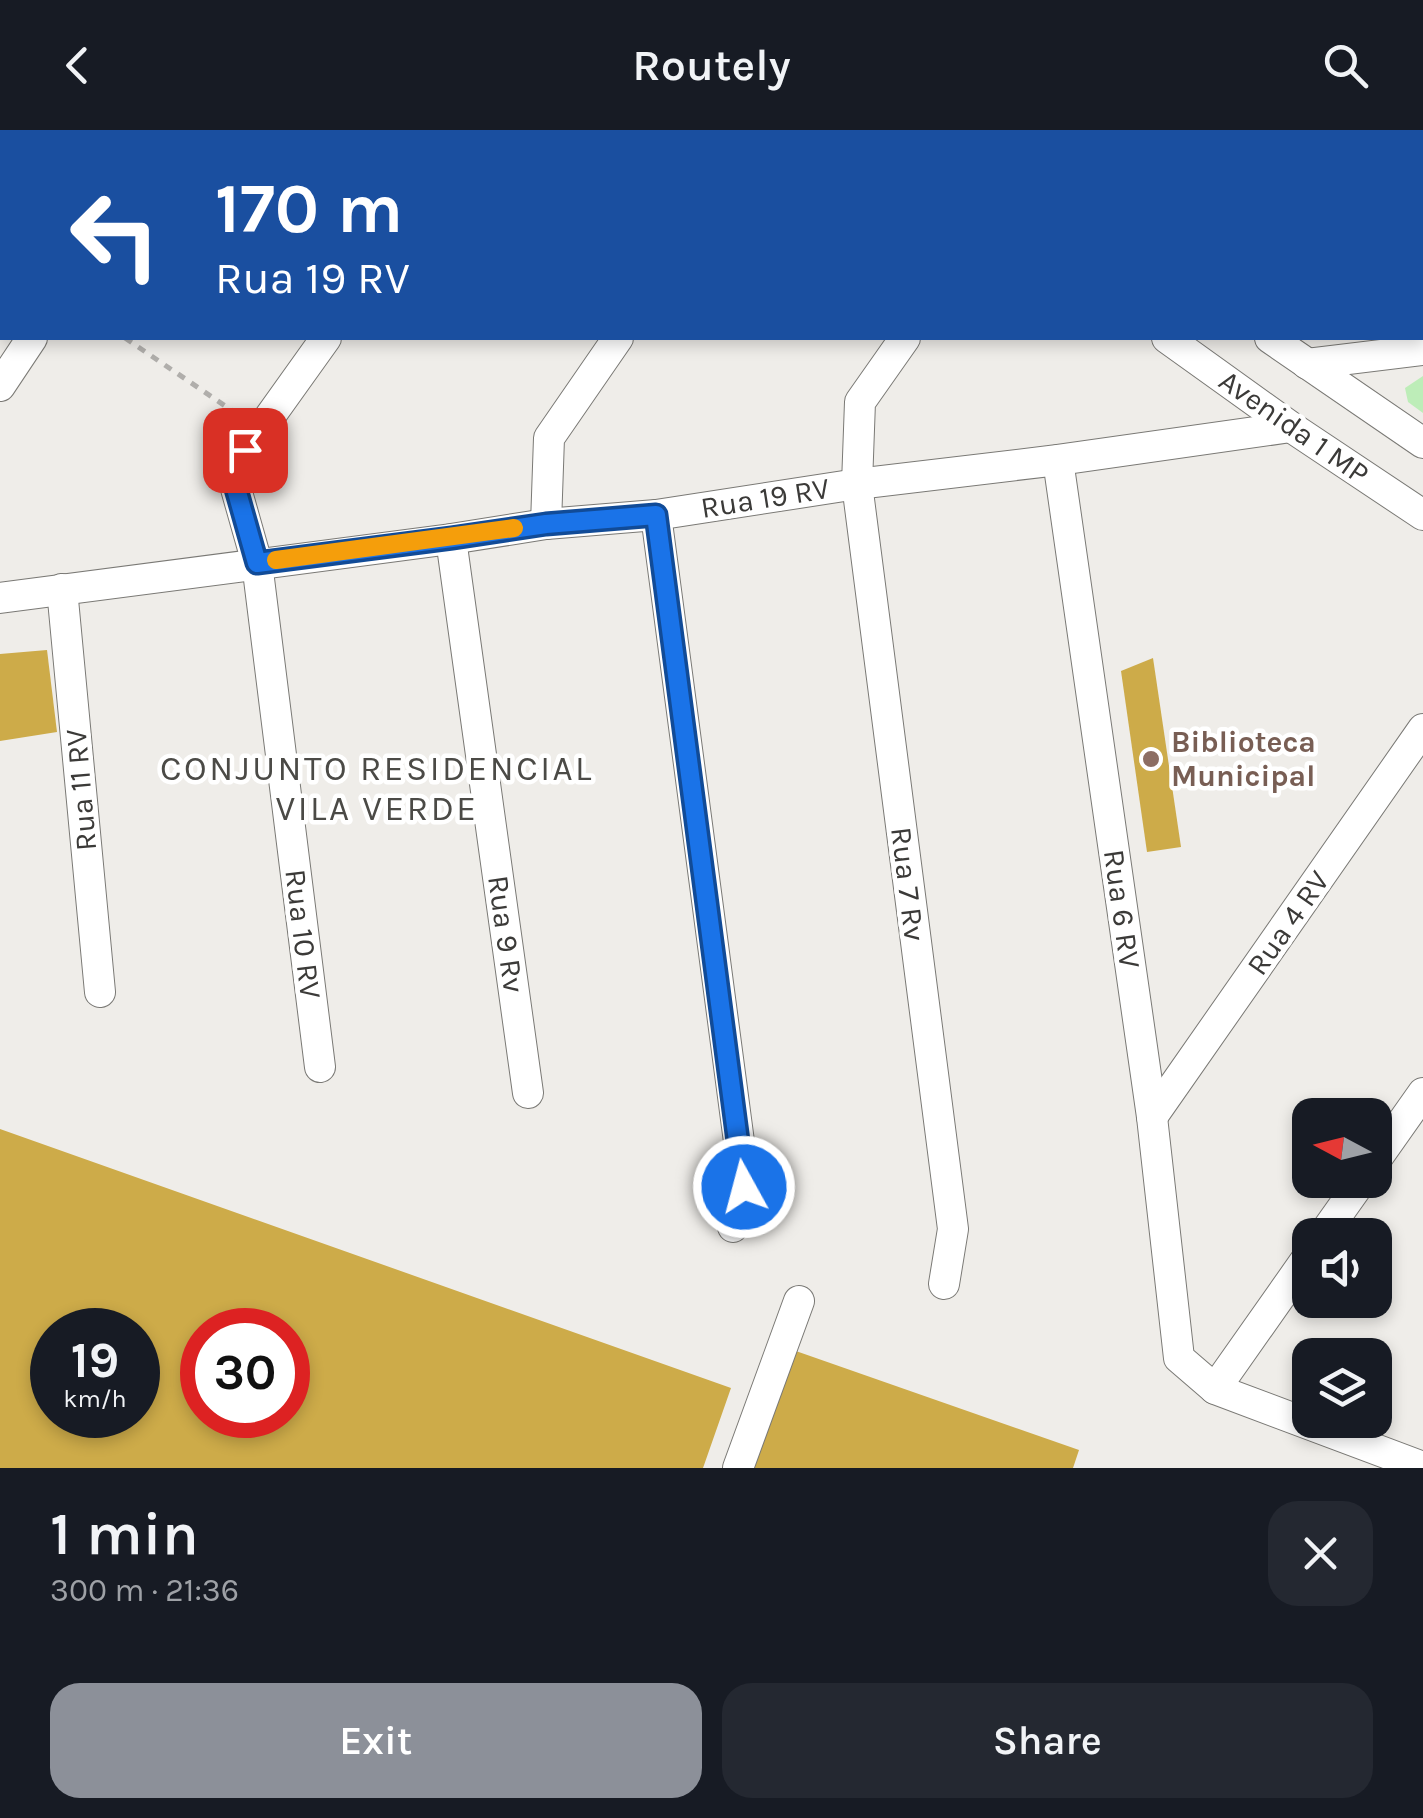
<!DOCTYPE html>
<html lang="en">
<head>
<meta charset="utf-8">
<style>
  :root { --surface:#171b24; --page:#242831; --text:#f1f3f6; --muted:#9ea1a6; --accent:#8c9099 }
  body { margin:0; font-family:Karla,sans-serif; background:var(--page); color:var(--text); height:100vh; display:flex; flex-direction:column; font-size:38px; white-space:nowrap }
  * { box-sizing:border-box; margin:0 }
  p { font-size:32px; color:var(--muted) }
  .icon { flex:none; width:55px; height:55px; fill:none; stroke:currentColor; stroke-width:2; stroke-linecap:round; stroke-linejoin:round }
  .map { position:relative; height:1338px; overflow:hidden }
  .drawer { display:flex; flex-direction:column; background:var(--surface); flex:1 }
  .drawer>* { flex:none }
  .top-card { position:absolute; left:0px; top:0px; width:1425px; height:210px; box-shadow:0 5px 15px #0003; background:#1a4fa0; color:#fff; overflow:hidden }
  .needle { width:65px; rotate:277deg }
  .controls { position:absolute; left:1292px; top:968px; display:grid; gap:20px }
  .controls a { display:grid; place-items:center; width:100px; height:100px; border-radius:20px; background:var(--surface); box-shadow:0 5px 15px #0003; font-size:50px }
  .speed { position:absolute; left:30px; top:1178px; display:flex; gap:20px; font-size:50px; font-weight:700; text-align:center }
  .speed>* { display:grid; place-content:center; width:130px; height:130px; border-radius:50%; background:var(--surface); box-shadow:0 5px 15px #0003; line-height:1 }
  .speed small { font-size:25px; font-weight:400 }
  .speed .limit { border:15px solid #d22; background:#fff; color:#111 }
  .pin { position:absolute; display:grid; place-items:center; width:85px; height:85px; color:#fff; margin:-42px; border-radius:20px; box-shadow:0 5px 15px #0006 }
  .me { position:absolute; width:110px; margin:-55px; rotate:353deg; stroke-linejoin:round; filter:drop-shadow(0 0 8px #0008) }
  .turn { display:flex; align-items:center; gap:35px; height:210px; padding:0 50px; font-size:45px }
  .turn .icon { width:130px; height:130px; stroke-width:2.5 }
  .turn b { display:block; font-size:70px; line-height:85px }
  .round { display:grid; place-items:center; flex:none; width:105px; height:105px; border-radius:30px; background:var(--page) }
  .head { display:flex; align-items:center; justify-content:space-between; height:170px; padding:0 50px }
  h1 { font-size:60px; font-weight:600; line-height:75px }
  .action { display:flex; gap:20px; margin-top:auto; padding:20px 50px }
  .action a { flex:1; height:115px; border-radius:30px; background:var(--accent); color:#fff; font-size:40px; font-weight:600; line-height:115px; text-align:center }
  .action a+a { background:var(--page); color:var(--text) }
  header { display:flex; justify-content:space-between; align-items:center; height:130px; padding:0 50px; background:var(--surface); font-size:45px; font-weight:600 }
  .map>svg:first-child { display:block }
  .green { fill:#bdedb8 }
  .building { fill:#cdab49; fill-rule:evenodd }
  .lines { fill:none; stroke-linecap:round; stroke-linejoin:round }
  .minor-casing { stroke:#7a7975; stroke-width:32 }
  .path { stroke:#b0aeab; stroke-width:5; stroke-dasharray:8 8; stroke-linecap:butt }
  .minor { stroke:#fff; stroke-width:30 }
  .route-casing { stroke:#114b97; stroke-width:25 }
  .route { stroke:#1a73e8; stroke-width:18 }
  .slow { stroke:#f59e0b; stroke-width:18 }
  .education-dot { fill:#8d6e63; stroke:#fff; stroke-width:4 }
  .labels { text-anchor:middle; stroke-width:9; stroke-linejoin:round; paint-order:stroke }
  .street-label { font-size:30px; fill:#3b3a38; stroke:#fff }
  .education-label { font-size:30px; font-weight:bold; fill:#785e54; stroke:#fff; text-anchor:start }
  .quarter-label { font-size:35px; letter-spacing:2.5px; fill:#4b4a46; stroke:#fff }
</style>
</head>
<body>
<header><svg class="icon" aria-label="back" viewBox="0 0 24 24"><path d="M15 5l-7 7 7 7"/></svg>Routely<svg class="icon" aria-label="search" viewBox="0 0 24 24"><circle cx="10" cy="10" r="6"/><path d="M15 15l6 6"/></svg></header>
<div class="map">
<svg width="1423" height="1338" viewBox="0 0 1423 1338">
  <rect width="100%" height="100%" fill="#efede9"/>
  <path class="green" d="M1423,246V283L1408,272L1405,258Z"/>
  <g class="building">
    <path d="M47,520L57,602L0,611V524Z"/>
    <path d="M1153,528L1181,717L1147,722L1121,541Z"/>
    <path d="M0,999L731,1258L703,1338H0ZM52,1200H138V1285H52ZM202,1200H288V1285H202Z"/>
    <path d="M793,1220L1079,1320L1073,1338H754Z"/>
  </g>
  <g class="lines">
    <defs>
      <g id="minor">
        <path d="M871,0L874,2"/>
        <path d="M966,0L969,2"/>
        <path d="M169,2L171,0"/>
        <path d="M469,2L470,0"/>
        <path d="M758,2L759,0"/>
        <path d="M993,2L995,0"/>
        <path d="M1291,2L1293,0"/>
        <path d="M905,208L860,272L857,354L953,1099L944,1154"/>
        <path d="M1167,208L1291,297L1423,385"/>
        <path d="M1270,208L1423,313"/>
        <path d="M1307,234L1423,220"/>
        <path d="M0,256L32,208"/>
        <path d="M1058,330L1152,987L1179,1228L1215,1259L1423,1337"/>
        <path d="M656,385L745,1057L733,1097"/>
        <path d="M546,394L549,308L618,208"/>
        <path d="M451,409L528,963"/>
        <path d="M62,459L100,862"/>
        <path d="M0,468L451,409L546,394L656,385L857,354L1058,330L1291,297"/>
        <path d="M320,937L257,433L231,341L326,208"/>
        <path d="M1152,987L1423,599"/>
        <path d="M1375,1031L1423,963"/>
        <path d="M1323,1105L1362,1050"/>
        <path d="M1215,1259L1310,1124"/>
        <path d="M738,1338L799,1171"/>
      </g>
    </defs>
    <use href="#minor" class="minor-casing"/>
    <g class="path">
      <path d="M0,123L2,124"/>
      <path d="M125,208L237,284"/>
    </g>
    <use href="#minor" class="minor"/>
  </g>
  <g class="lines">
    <defs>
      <path id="route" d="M245,320L231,341L257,433L452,408L546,394L656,385L744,1057"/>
    </defs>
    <use href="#route" class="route-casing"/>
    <use href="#route" class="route"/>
    <path class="slow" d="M276,430L514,398"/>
  </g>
  <circle class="education-dot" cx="1151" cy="629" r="10"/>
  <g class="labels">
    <g class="street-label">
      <text transform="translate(1294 297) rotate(35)" y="10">Avenida 1 MP</text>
      <text transform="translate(765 368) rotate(-9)" y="10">Rua 19 RV</text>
      <text transform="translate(81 660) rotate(-95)" y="10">Rua 11 RV</text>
      <text transform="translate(908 754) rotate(83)" y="10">Rua 7 Rv</text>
      <text transform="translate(1122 779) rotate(82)" y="10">Rua 6 RV</text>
      <text transform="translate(1288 793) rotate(-55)" y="10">Rua 4 RV</text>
      <text transform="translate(303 804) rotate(83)" y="10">Rua 10 RV</text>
      <text transform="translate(506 804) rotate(82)" y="10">Rua 9 Rv</text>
    </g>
    <g class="education-label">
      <text x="1171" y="622">Biblioteca<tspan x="1171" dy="34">Municipal</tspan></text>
    </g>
    <g class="quarter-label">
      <text x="377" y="650">CONJUNTO RESIDENCIAL<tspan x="377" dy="40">VILA VERDE</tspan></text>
    </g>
  </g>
</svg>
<div class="controls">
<a><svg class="needle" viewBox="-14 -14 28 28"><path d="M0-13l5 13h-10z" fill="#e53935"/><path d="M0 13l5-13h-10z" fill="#9ea1a6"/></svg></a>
<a><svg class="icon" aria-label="sound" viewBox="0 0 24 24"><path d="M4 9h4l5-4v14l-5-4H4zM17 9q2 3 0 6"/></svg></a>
<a><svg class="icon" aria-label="layers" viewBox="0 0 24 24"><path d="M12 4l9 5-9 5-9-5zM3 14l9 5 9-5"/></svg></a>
</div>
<div class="speed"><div>19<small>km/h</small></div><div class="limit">30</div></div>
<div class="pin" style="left:245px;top:320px;background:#d93025"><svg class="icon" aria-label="arrive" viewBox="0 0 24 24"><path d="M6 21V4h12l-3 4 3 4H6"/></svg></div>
<svg class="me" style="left:744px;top:1057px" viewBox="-20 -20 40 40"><circle r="17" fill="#1a73e8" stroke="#fff" stroke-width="3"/><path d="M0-11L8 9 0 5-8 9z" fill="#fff"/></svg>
<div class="top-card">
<div class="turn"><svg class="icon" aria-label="left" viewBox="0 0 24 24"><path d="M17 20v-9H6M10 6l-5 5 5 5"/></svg><div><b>170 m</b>Rua 19 RV</div></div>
</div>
</div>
<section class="drawer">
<div class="head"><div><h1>1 min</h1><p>300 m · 21:36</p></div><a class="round"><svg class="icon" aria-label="close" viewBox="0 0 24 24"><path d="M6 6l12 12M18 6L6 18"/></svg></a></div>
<div class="action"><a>Exit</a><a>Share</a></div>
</section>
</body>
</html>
